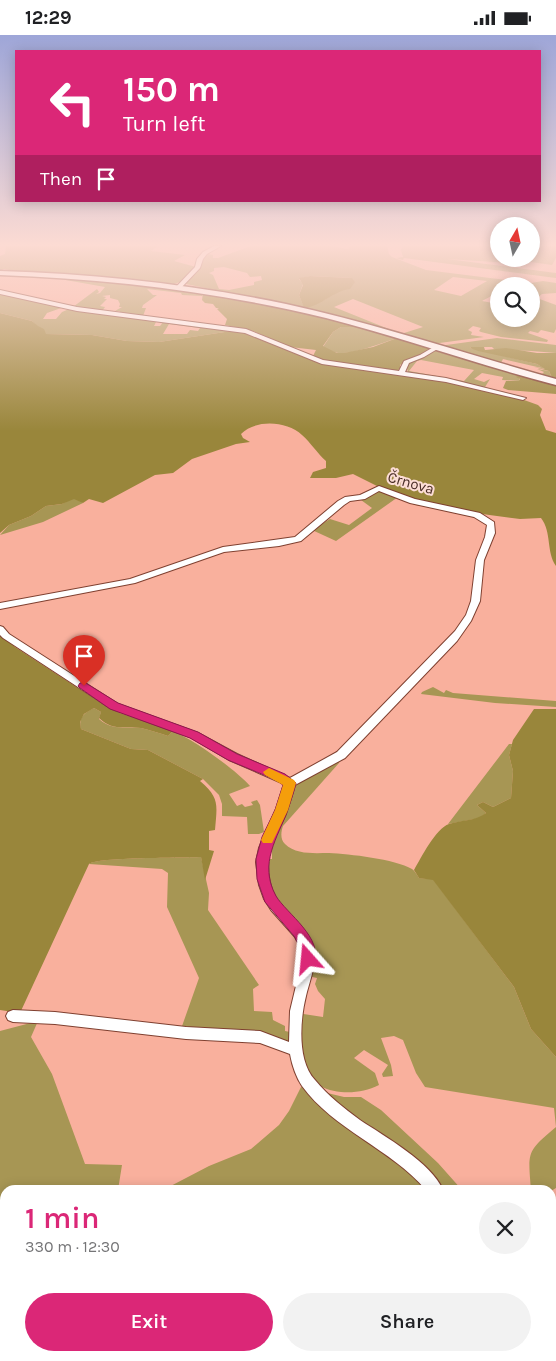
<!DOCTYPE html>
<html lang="en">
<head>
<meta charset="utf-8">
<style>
  :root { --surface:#fff; --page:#f2f2f2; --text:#202124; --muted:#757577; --accent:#db2777 }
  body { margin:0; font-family:Karla,sans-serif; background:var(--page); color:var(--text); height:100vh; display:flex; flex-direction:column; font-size:19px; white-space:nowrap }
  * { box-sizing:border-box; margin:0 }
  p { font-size:16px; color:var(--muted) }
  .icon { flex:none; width:28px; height:28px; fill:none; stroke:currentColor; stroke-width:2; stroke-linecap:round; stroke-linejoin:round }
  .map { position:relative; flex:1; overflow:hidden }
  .panel { position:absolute; left:0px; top:1150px; width:556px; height:176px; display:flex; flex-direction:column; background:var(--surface); border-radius:15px 15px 0 0; box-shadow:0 2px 12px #0003 }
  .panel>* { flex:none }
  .banner { position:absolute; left:15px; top:15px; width:526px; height:152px; border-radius:0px; box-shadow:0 2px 12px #0003; background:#db2777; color:#fff; overflow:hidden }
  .needle { width:32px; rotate:9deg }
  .fabs { position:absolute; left:490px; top:182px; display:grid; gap:10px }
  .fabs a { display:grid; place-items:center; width:50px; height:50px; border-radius:50%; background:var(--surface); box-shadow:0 2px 12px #0003; font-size:25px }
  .pin { position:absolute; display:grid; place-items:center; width:42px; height:42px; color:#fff; margin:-51px -21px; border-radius:50% 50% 50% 0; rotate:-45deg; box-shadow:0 0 5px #0007 }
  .pin .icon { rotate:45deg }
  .me { position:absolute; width:55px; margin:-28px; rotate:342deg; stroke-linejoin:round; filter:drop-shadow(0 0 4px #0008) }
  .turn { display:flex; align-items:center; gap:18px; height:105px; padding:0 25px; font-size:22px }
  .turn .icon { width:65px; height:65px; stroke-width:2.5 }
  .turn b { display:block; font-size:35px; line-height:42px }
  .then { display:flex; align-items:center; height:48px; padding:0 25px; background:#0003; gap:10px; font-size:19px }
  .round { display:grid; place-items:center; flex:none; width:52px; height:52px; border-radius:26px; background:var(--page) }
  .head { display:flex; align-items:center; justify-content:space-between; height:85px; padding:0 25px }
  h1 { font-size:30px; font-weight:600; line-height:38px; color:var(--accent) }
  .cta { display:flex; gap:10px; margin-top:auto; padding:10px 25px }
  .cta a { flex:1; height:58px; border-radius:30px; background:var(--accent); color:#fff; font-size:20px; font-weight:600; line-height:58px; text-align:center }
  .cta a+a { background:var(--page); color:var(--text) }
  .status { display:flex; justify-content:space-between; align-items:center; height:35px; padding:0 25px; background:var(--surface); direction:ltr }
  .status svg { height:14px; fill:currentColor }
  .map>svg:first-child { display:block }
  .green { fill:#a79654; fill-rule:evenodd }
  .forest { fill:#99863b }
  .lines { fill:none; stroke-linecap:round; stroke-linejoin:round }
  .minor-casing { stroke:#7f4030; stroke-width:2 }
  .major-casing { stroke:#7f4030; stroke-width:3 }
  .minor { fill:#fff; fill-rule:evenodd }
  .major { fill:#fff; fill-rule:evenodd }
  .route { fill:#db2777; stroke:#8e194d }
  .slow { fill:#f59e0b }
  .labels { text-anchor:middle; stroke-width:4; stroke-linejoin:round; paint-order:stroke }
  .street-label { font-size:15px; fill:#4a2d26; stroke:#fcddd5 }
</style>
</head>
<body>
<div class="status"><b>12:29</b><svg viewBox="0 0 49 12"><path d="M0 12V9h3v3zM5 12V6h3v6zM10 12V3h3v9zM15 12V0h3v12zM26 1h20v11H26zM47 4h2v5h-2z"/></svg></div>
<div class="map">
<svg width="556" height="1326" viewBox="0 0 556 1326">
  <rect width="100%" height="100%" fill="#f9b09d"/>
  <g class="green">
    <path d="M6,211H158L151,216L185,220L174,226L196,232L180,247L174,249L107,242L14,236L4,234L0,236V221L5,219Z"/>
    <path d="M251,211H330L348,214L350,211H387L389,219L392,222L426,235L531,248L543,246L556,248V258L542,259L537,263L556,270V294L554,298L541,295L538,298L530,296L528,298L548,305L547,307L501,302L481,297L479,296L481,293L473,291L468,295L472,297L471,300L484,302L432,309L268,266L186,249L202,224L208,219L213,220V223H218ZM224,232L247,238L250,242L261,241L262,245L254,247V250L229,255L219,254L213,240L209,238L214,236V233ZM310,241L352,243C339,257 324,268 304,272L299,260L303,249L299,244ZM453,242L487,246L461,261L434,255ZM499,251H531V284H504L515,286L512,289L500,286L503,284H499V266L493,268L482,266L499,257ZM353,264L423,292L401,299L334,272Z"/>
    <path d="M403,211H499V224H520L525,229L447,224L556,238V243L404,223L403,225L396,223L403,222L401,215Z"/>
    <path d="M531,211H556V223L552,230L531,227L528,224H531Z"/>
    <path d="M60,244L128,249L203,258L202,261L182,260L181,258L147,254L153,260H157L143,270L142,273H146L143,281L118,279L120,276H115L122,272H119L120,269L118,265L110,263V260L102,261L106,262L104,264H107L100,271L105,272L102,276L73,272L97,254L99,257L96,259L100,258L105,252Z"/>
    <path d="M0,259L64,272L47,278L43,284H56L62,277L69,274L157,285L154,291H160L164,286L238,295L159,307L127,306L92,300L45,299L32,286L0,278ZM169,289L200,293L198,296L190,295L187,299H163Z"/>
    <path d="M341,292H358L397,303C383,308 351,320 338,318C333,317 327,314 323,312L333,297Z"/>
    <path d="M497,303L556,310V318C535,316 514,315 494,314L492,312H471L470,313L537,329L546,334L503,324L501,328L542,339L544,337L537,334L549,336L553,345L439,311Z"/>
    <path d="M435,316L518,340L520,346L502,345L503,342L482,338L474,344L484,347L490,344L485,352L408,337L406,329ZM421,325L474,335L464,346L409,336L417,326Z"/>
    <path d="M380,456L398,462L336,506L312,495L330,484L349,490L372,473L361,465L374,457Z"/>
    <path d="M71,464H79L83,468L43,487L0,500L9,490L31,481L46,471L62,469Z"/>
    <path d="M433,652L444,658L446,655L453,658L556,666V672L495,668L421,659L422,657Z"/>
    <path d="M94,673L101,677L99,684C113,696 124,691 141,693C150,695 159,698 168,701L173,696C194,705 235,734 250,751L229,759L237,771L242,769L245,772L253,770L251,767L257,765L260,770L264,797L259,799H248L247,782L222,781V769L219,760L203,744L148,715L131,714L81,694C78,683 84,678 94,673Z"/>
    <path d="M509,709H512L509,720L513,736L511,763L493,772L483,767L477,770L486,778L480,783L448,789Z"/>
    <path d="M341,722L339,728L283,791C281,797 280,804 285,809C296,820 315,818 329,818C349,819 395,824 412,834C415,836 417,840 419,843L433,844L514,952L531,994L556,1022V1153L551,1156L531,1155C528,1117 526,1117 556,1092L554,1073L425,1052L416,1038L403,1005L394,1001L381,1003L391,1030L393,1041L383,1042L382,1039L388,1030L364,1015L354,1023L375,1038L379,1050C367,1056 355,1058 341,1057C297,1053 300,1012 297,978L323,982L325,964L318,956L315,949L317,943L308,941L312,922L269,855L266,824H272V797L294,751Z"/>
    <path d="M201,822L209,858L208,875L259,950L253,954L254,976L272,977L273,985L285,991V996L290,997V1007L267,999L181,994L199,943L167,872L168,838L162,834L89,829C96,822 184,823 201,822Z"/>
    <path d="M38,986L31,1002L52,1039L85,1129L122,1130L118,1155H5V1186L0,1187V996Z"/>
    <path d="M301,1052L308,1053L432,1155H163L209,1131L251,1114L279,1090L289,1076Z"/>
    <path d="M319,1056L344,1062H361L381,1075L438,1128L462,1155H443Z"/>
    <path d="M551,1214L556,1216V1278L551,1274Z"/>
    <path d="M125,1321H229L222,1326H126Z"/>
  </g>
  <g class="forest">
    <path d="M310,241L352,243L355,247L350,254C333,256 322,271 304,273L299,260L303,250L299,243Z"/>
    <path d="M203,258L275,271L358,292H341L333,297L323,311L337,318H344L373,312L397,303L431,314C423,323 409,322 400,330V334L396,336L350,331L312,323L316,315L290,312L253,296L225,290L227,284L217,274L219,273H216L213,269L205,268L202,265Z"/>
    <path d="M0,278L32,286L38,291L44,294L46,299L92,300L127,306L159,307L238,295L321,328L429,343L513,361L538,370L542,374L540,380L546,395L556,398V531C546,517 552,497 541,483L520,484L415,470L353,439L336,443H310L313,437L326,433V426C317,418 311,408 302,400C287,386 256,384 241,399L243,403L250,407L236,409L192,424L173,438L155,440L103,468L89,464L83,468L74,464L62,469L46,471L31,481L9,490L0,498Z"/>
    <path d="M471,312H484L485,315L506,313L537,318H556V346L553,345L549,336L534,332L545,334L537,329L478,316L470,313Z"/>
    <path d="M518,340L556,350V359L508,355L503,353L506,346H519L520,344L516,342Z"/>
    <path d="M0,599L15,612L98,666L120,678L173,696L168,701C159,698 150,695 141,693C123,690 114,697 99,683L101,677L94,673L84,679L80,687L81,694L131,714L148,715L203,744L200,746C220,763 217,770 215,795L209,796V815L214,816L205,845L201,822C184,823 97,822 89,829L20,978L0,975Z"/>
    <path d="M534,674H556V1022L531,994L514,952L433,845L419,843L414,835C421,823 436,793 449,789C461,785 476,786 486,778L477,770L483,767L493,772L511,763L513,736L509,720L513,705Z"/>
    <path d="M0,1315L5,1316V1321L41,1324L42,1321H125L126,1326H0Z"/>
    <path d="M229,1321H551L555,1326H222Z"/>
  </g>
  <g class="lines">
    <defs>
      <g id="minor">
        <path d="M214,211H221L207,219L203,224L200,233L180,254H176V252L195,232L197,224L203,217Z"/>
        <path d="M0,255L77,272L246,294L323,325L399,336L404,326L420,320L437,310L440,312L439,313L424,322L409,328L405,337L446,343L526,363L523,365L446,347L322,329L245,298L77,276L0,259Z"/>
        <path d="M379,451L415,464L480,478L494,487L495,498L484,525L480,566L471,586L457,606L345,723L295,750C292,760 289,770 286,779C279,795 267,810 268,828C268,839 270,852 275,862C287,883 311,894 314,921C315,934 309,948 306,961C300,985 297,1026 315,1045C328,1061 344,1073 360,1085C384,1101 432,1128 443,1155H426C391,1114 333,1094 302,1051C296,1042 292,1030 290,1019L260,1008L186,1004L55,989L13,987L8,985L6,981L8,977L13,975L55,977L186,992L260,996L289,1007L290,976L300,934L301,914L295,902L271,875L264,864L259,850L256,827L259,813L276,774L284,749L229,725L190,702L110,673L3,603L0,600V591L3,592L9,599L118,669L198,698L237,719L290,743L337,717L455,596L466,580L471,566L476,525L485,502L487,490L474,482L410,468L379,456L365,464L350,466L344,470L301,506L279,511L224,517L135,548L0,574V568L130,544L223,512L295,502L338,466L345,462L360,460Z"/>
        <path d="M551,1303L556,1305V1324L550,1321H551Z"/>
      </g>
      <path id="major" d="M0,236C96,239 191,249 286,269C377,289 466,319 556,344V350C479,330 404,303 326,283C219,257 110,244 0,240Z"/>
    </defs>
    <use href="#minor" class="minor-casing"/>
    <use href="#major" class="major-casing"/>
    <use href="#minor" class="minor"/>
    <use href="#major" class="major"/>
  </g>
  <linearGradient id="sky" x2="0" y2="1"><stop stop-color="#9ea6d8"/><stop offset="0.53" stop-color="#fcdbd3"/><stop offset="1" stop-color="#fcdbd3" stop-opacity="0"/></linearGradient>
  <rect width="556" height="396" fill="url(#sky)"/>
  <path class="route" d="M84,647L118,668L198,697L237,719L285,739L296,748C294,757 291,765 288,774C278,803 258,828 276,861C286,878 325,904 313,928L308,929L303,928L299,910L294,901L265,867L257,844L256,824L262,802L275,775L283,750L276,745L228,725L190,703L110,674L80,653L78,651L80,648Z"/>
  <path class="slow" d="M269,733L294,745L296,748L288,775L272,808H263L261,805L275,775L283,750L265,740L263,737Z"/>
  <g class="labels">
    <g class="street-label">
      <text transform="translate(411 448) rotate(16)" y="5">Črnova</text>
    </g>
  </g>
</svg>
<div class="fabs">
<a><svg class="needle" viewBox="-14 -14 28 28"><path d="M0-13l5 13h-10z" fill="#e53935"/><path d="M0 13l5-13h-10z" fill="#757577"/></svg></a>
<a><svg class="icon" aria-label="search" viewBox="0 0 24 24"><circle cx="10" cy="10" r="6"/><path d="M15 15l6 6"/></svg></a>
</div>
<div class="pin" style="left:84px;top:651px;background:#d93025"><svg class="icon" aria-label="arrive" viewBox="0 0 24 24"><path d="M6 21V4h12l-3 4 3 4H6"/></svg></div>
<svg class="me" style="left:308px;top:924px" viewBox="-20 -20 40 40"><path d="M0-17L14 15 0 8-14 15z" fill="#db2777" stroke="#fff" stroke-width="4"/></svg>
<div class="banner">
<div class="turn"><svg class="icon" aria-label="left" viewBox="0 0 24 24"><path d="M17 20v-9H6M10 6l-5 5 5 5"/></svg><div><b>150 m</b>Turn left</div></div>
<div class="then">Then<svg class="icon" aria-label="arrive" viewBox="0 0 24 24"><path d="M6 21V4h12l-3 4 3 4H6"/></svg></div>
</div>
<section class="panel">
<div class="head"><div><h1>1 min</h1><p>330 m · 12:30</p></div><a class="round"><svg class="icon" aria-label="close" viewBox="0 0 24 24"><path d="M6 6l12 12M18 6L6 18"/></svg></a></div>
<div class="cta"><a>Exit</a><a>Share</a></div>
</section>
</div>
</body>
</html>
